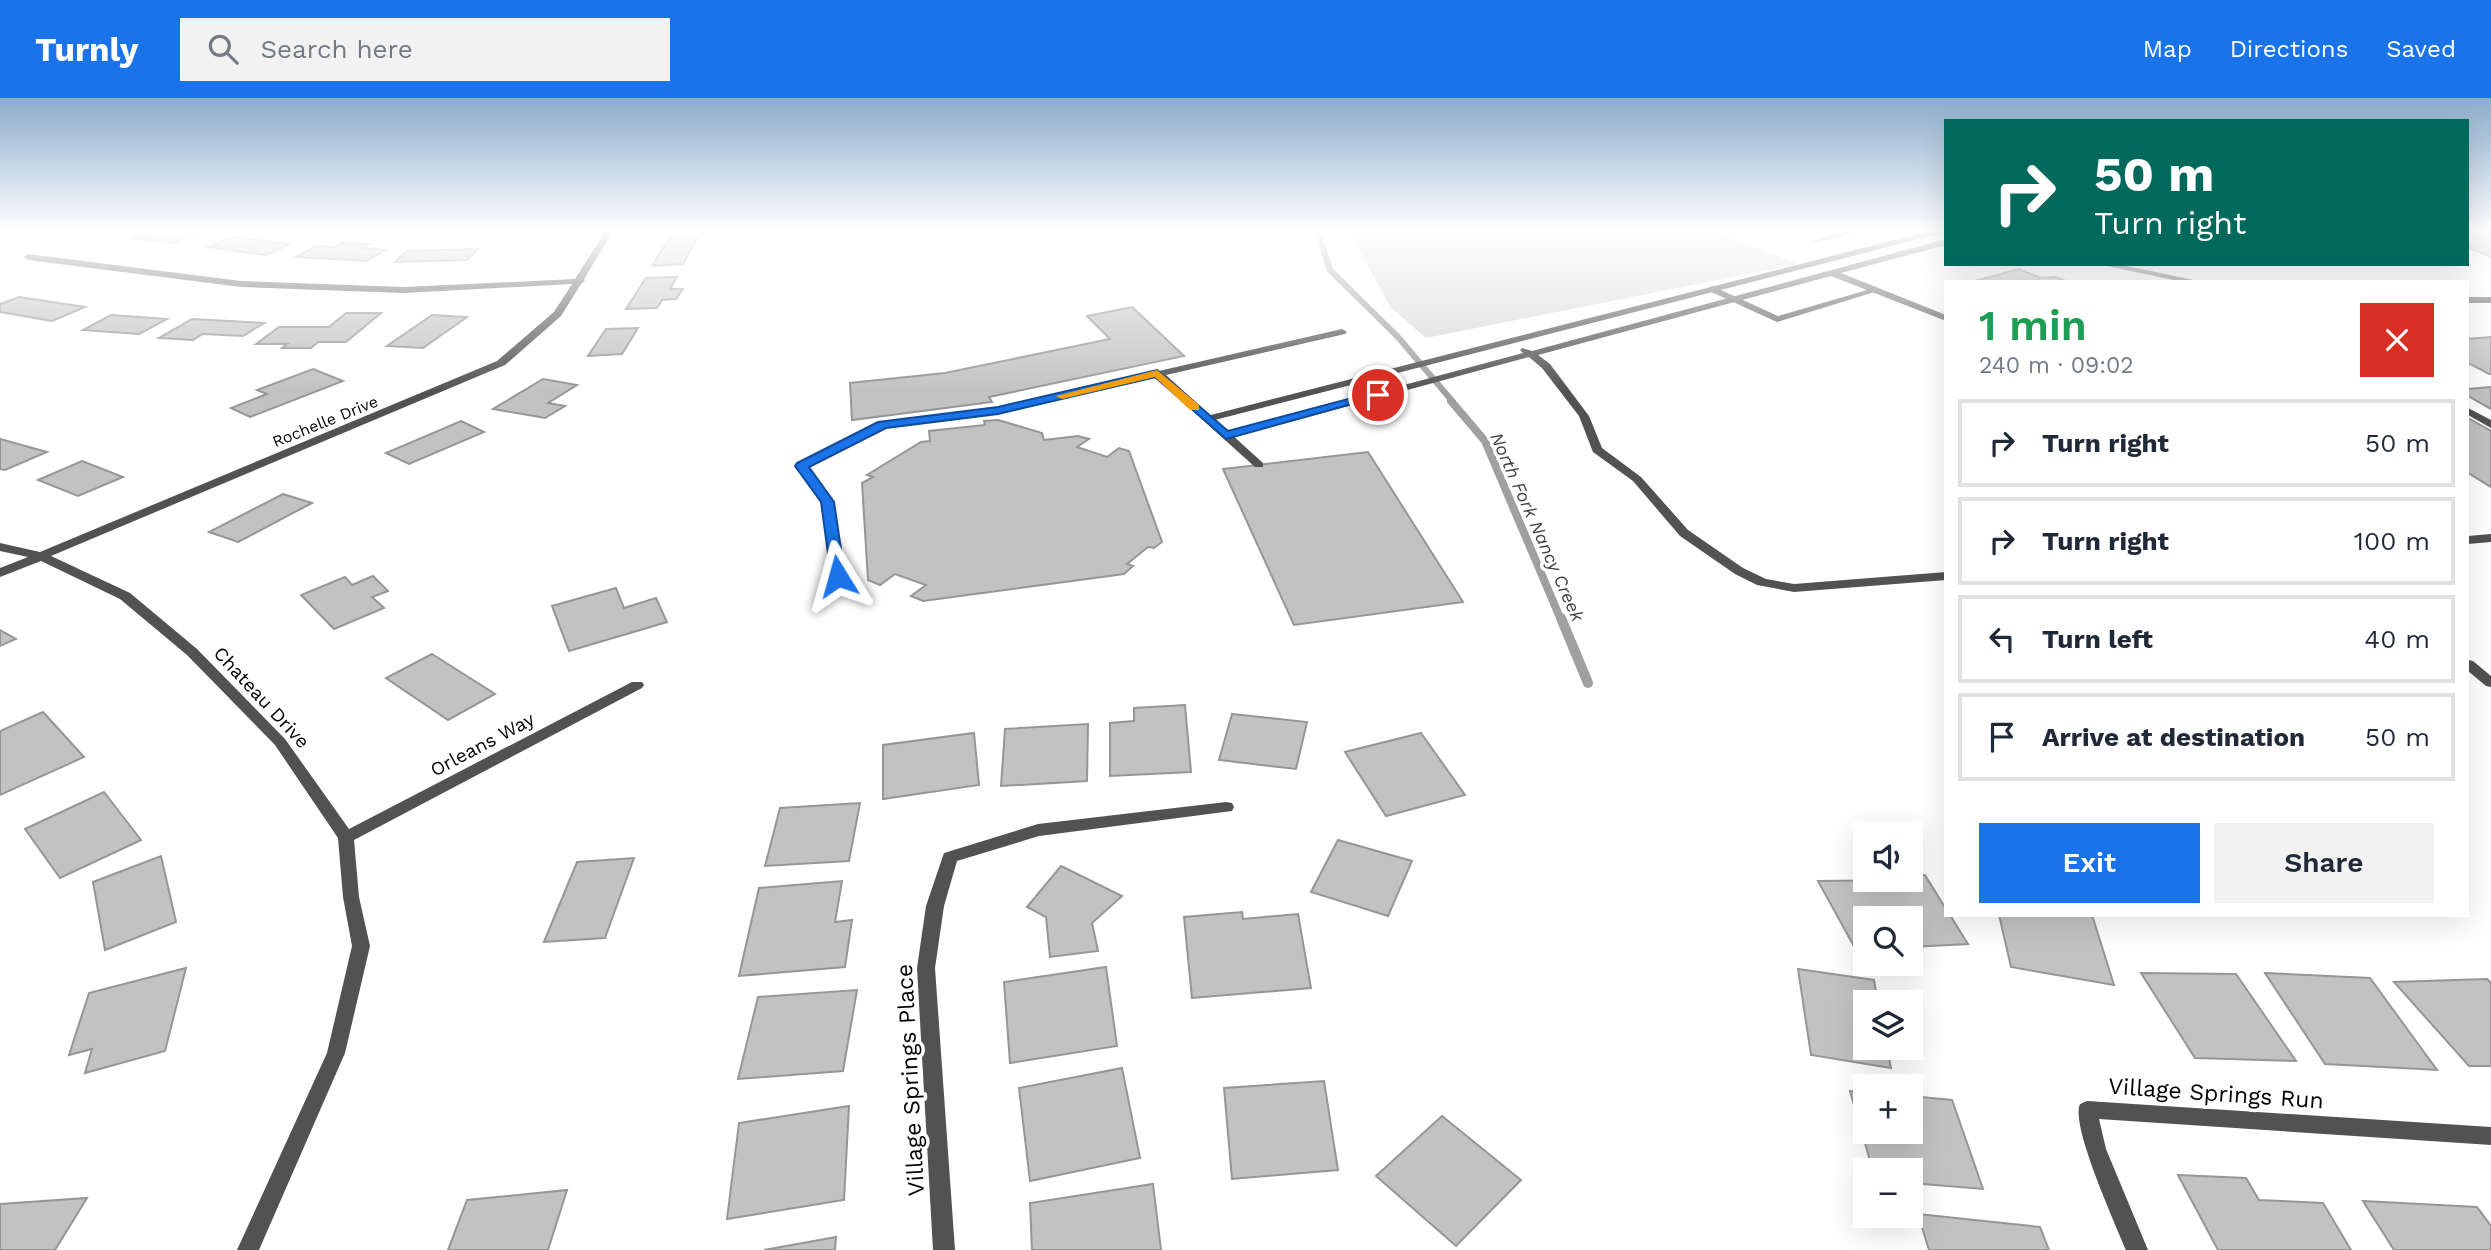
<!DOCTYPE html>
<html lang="en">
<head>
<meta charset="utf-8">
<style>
  :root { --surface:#fff; --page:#f2f2f3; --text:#1f2937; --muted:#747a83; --line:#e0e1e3; --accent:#1a73e8 }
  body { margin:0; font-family:"Work Sans",sans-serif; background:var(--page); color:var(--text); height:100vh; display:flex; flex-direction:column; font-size:26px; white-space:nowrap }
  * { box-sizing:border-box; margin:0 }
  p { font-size:23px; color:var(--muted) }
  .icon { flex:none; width:38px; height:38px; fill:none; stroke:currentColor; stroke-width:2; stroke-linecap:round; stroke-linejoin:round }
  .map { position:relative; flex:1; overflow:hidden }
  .side { position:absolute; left:1944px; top:182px; width:525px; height:637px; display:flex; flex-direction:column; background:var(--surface); border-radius:0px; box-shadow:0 7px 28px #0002 }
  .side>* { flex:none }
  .top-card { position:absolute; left:1944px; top:21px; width:525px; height:147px; border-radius:0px; box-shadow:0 7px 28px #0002; background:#00695c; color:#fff; overflow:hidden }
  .buttons { position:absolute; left:1853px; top:724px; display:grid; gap:14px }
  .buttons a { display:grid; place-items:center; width:70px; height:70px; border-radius:0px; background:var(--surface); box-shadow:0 7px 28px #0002; font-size:35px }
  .pin { position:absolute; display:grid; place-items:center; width:60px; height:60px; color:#fff; margin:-30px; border:4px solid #fff; border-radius:50%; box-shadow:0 2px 7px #0007 }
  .me { position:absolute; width:77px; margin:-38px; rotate:352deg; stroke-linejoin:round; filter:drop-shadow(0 0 5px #0008) }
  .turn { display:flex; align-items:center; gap:24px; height:147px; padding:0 35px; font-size:32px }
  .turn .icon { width:91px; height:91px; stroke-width:2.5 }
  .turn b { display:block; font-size:49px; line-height:60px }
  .round { display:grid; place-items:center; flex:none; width:74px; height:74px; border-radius:0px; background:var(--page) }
  .head { display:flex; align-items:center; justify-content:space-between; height:119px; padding:0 35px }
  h1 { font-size:42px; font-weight:600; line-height:52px; color:#1e9e55 }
  .action { display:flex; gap:14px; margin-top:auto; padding:14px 35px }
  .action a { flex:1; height:80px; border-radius:0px; background:var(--accent); color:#fff; font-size:28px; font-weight:600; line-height:80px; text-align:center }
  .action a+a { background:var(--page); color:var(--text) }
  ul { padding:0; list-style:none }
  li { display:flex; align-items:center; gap:21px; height:88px; margin:0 14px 10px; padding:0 21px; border:4px solid var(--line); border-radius:0px }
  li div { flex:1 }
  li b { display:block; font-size:26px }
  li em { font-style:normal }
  header { display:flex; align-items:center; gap:42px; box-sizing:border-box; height:98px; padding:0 35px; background:var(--accent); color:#fff }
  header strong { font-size:33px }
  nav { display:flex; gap:38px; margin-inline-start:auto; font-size:24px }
  .search { width:490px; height:63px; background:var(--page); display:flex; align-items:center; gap:18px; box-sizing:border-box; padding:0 24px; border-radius:0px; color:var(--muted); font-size:26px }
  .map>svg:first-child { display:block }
  .green { fill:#d9d9d9 }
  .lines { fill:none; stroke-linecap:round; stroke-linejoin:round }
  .stream-far2 { stroke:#a0a0a0; stroke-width:6 }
  .stream-far1 { stroke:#a0a0a0; stroke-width:8 }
  .stream { stroke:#a0a0a0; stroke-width:10 }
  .building { fill:#c2c2c2; stroke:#969696; stroke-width:2 }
  .lane { fill:#525252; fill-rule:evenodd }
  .street { fill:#525252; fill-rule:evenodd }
  .route { fill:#1a73e8; stroke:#114b97; stroke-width:2 }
  .slow { fill:#f59e0b }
  .labels { text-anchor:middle; stroke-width:7; stroke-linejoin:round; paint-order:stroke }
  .far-street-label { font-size:16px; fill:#000; stroke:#fff }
  .far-water-label { font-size:18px; font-style:italic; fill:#414141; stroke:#fff }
  .street-label { font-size:19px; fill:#000; stroke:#fff }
  .near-street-label { font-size:23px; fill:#000; stroke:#fff }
</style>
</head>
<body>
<header>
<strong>Turnly</strong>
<div class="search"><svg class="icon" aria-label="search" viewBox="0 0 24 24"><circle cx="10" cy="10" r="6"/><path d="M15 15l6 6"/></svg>Search here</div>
<nav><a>Map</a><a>Directions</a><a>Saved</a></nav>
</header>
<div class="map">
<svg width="2491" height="1152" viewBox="0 0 2491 1152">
  <rect width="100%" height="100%" fill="#fff"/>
  <path class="green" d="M1348,132H1713L1798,166L1426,240L1391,210Z"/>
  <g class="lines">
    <path class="stream-far2" d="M1317,132L1330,172L1398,239L1453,304"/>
    <path class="stream-far1" d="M1451,303L1485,343L1561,522"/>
    <path class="stream" d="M1561,520L1588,585"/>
  </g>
  <g class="building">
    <path d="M151,132H182L199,134L175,145L132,140Z"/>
    <path d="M2468,132H2491V159L2468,149Z"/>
    <path d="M699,137L683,166L652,168L670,139Z"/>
    <path d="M233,139L290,146L266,157L208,149Z"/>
    <path d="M342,145L369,146L363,150L385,152L367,163L296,159L316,148L335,149Z"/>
    <path d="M478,151L467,162L395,164L407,153Z"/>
    <path d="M2019,171L2041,180L2056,179L2068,184H1971Z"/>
    <path d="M677,179L670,191H683L676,201L662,202L657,210L626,211L646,180Z"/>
    <path d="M19,199L85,209L52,223L0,214V206Z"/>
    <path d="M1132,209L1184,258L989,299L992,304L852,322L850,285L945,275L1110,241L1087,218Z"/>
    <path d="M346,215H381L346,244H318L311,250H282L287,246H256L279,229H329Z"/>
    <path d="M111,217L167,221L139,236L83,232Z"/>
    <path d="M432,217L467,219L423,250L387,248Z"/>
    <path d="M192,221L264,225L243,238L203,236L193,242L159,240Z"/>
    <path d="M638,230L622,256L588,258L606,231Z"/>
    <path d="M2491,239V276H2489L2468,265V241Z"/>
    <path d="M313,271L343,283L250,319L231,310L267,296L257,292Z"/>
    <path d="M543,281L577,287L548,305L565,308L545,320L493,311Z"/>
    <path d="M2491,289V311L2468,298V291Z"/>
    <path d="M2468,320L2491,333V389L2468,375Z"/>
    <path d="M998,322L1042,335L1044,342L1078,338L1089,341L1077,349L1107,359L1119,350L1129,353L1162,444L1154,450L1148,449L1127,466L1133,468L1124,476L923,503L911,498L926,487L895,476L880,487L868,482L862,385L873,379L867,377L921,344L930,343L929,333L985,327L984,323Z"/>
    <path d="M461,323L484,334L409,366L386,355Z"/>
    <path d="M0,341L47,354L5,372L0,371Z"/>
    <path d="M1368,354L1463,504L1294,527L1223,371Z"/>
    <path d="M82,363L123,379L78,398L38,382Z"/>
    <path d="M283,396L312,405L238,444L209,434Z"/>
    <path d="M373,478L388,493L372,499L384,510L334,531L301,497L345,479L352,487Z"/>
    <path d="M616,490L624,510L656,500L667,524L569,553L552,508Z"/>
    <path d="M0,532L16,541L0,548Z"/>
    <path d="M432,556L495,596L448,622L386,580Z"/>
    <path d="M1185,607L1191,674L1110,678V625L1134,623V610Z"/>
    <path d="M43,614L84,659L0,697V633Z"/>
    <path d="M1232,616L1307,624L1296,671L1219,662Z"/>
    <path d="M1088,626L1087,683L1001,688L1005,631Z"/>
    <path d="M974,635L979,687L883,701V647Z"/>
    <path d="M1421,635L1465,697L1386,718L1345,654Z"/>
    <path d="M104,694L141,742L60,780L25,731Z"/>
    <path d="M860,705L849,763L765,768L780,710Z"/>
    <path d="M1338,742L1412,763L1388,818L1311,794Z"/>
    <path d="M161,758L176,824L105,852L93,784Z"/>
    <path d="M634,760L605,840L544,844L577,764Z"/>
    <path d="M1061,768L1122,798L1092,825L1098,853L1050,859L1046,819L1027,809Z"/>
    <path d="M1925,777L1946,811V817H1950L1968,846L1911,849V821H1866V852H1856L1818,783L1911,782V778Z"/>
    <path d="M842,783L835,824L852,822L845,869L739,878L759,790Z"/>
    <path d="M1242,814L1243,821L1298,816L1311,890L1192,900L1184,819Z"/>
    <path d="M1999,817H2092L2114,887L2011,869Z"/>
    <path d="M1106,869L1117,948L1010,965L1004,884Z"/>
    <path d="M186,870L165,953L85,975L92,951L69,957L89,895Z"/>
    <path d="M1798,871L1874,882L1878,905H1866V950H1887L1891,970L1811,957Z"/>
    <path d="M2141,875L2236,876L2296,963L2195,960Z"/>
    <path d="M2265,875L2370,880L2437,972L2325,966Z"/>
    <path d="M2487,881L2491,885V968H2469L2394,884Z"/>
    <path d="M857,892L843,973L738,981L758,899Z"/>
    <path d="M1122,970L1140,1060L1030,1083L1019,990Z"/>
    <path d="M1324,983L1338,1072L1232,1081L1224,990Z"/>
    <path d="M1850,993L1866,994V1034H1911V998L1952,1002L1983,1091L1911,1085V1073H1873Z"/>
    <path d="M849,1008L844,1102L727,1121L739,1025Z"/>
    <path d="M1442,1018L1521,1082L1456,1148L1376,1078Z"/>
    <path d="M2178,1077L2246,1080L2259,1102L2323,1105L2351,1152H2218Z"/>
    <path d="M1153,1086L1161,1152H1032L1030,1105Z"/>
    <path d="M567,1092L548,1152H448L467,1102Z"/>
    <path d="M87,1100L55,1152H0V1106Z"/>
    <path d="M2363,1103L2477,1109L2491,1128V1152H2394Z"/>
    <path d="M1918,1116L2040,1129L2049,1152H1929Z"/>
    <path d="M836,1139L835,1152H764Z"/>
  </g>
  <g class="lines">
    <g class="lane">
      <path d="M1853,132H1872L1813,145L1809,143Z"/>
      <path d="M1712,188L1778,218L1874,190L1878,193L1777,224L1709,193L1708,191Z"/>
      <path d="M1342,231L1347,234L1345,236L1166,277L1263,365V369H1255L1156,280L998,316L886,329L809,369L834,404L844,478L838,482L832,478L822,404L796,368L879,324L998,310Z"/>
      <path d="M2468,562L2473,563L2491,578V589L2486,588L2468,573Z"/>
    </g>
    <g class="street">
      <path d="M606,132H614L584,181L585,183L581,186L561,218L505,267L51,458L130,495L197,551L285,641L349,731L632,584H642L644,587L642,590L354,742L359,799L370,848L345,955L259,1152H237L327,955L352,848L343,799L338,740L275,647L187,557L120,501L41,463L0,479V470L28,459L0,453V445L40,454L497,263L554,214L572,186L404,195L241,189L28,162L24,159L28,156L241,183L404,189L575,181Z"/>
      <path d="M1933,132L1946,134L1211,323L1207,324L1202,321L1203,319Z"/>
      <path d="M1946,141V147L1841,175L1946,217V223L1831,178L1538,257L1550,266L1589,318L1602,350L1641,379L1688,432L1743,470L1766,481L1794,486L1946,474V482L1794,494L1757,487L1735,476L1680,438L1633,383L1593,354L1579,318L1542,270L1529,259L1230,340L1226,341L1221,338L1222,336L1523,255L1520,252L1522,250L1532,253Z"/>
      <path d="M2098,166H2117L2203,184H2183Z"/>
      <rect x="2468" y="199" width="23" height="6"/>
      <path d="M2468,310L2491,322V330L2468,317Z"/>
      <path d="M2491,436V444L2468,446V438Z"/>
      <path d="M1226,704L1232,705L1234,709L1232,713L1039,738L957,763L944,808L935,870L955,1152H933L917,870L926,808L944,755L1038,726Z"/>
      <path d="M2087,1003L2491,1029V1047L2099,1021L2106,1051L2148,1152H2126C2116,1127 2070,1027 2080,1006Z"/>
    </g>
  </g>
  <linearGradient id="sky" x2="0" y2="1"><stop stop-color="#8baccb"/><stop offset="0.45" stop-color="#fff"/><stop offset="1" stop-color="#fff" stop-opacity="0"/></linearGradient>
  <rect width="2491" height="294" fill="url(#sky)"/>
  <path class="route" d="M1157,272L1228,333L1378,293L1384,297L1226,341L1155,279L998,316L886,330L809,369L834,404L845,478L838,482L831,478L821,404L795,368L797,365L878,324L998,309Z"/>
  <path class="slow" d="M1157,272L1199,307V312H1190L1155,279L1062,301L1056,298Z"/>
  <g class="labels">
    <g class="far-street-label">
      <text transform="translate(325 323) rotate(-22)" y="6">Rochelle Drive</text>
    </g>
    <g class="far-water-label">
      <text transform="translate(1537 429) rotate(66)" y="6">North Fork Nancy Creek</text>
    </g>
    <g class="street-label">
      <text transform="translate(262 599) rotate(47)" y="7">Chateau Drive</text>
      <text transform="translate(482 646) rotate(-28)" y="7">Orleans Way</text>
    </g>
    <g class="near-street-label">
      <text transform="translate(910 982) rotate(-93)" y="8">Village Springs Place</text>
      <text transform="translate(2216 995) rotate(4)" y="8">Village Springs Run</text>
    </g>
  </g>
</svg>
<div class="buttons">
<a><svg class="icon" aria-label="sound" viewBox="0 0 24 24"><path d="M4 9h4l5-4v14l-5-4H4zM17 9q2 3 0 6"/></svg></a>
<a><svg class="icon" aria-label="search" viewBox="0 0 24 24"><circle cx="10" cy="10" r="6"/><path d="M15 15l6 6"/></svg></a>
<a><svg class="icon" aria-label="layers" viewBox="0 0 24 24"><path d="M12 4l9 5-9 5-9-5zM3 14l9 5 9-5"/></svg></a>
<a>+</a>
<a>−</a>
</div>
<div class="pin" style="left:1378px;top:297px;background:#d93025"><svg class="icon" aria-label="arrive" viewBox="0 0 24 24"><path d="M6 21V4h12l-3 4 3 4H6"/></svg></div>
<svg class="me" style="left:838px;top:478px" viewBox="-20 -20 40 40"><path d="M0-17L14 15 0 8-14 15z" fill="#1a73e8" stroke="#fff" stroke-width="4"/></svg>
<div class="top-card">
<div class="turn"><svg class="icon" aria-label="right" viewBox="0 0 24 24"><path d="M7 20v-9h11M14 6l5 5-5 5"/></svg><div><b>50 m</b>Turn right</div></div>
</div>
<section class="side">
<div class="head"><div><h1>1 min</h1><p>240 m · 09:02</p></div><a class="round" style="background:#d93025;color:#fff"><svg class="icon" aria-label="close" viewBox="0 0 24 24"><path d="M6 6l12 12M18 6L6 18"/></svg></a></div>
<ul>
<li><svg class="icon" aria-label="right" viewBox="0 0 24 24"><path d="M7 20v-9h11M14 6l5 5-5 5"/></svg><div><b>Turn right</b></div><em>50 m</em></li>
<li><svg class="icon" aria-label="right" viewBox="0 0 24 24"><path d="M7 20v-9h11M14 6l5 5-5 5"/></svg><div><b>Turn right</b></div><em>100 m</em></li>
<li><svg class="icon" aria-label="left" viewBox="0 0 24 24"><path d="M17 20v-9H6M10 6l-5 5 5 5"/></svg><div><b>Turn left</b></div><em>40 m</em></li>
<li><svg class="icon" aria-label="arrive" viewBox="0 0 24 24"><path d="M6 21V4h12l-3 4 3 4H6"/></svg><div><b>Arrive at destination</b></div><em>50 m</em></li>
</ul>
<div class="action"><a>Exit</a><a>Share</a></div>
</section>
</div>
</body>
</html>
